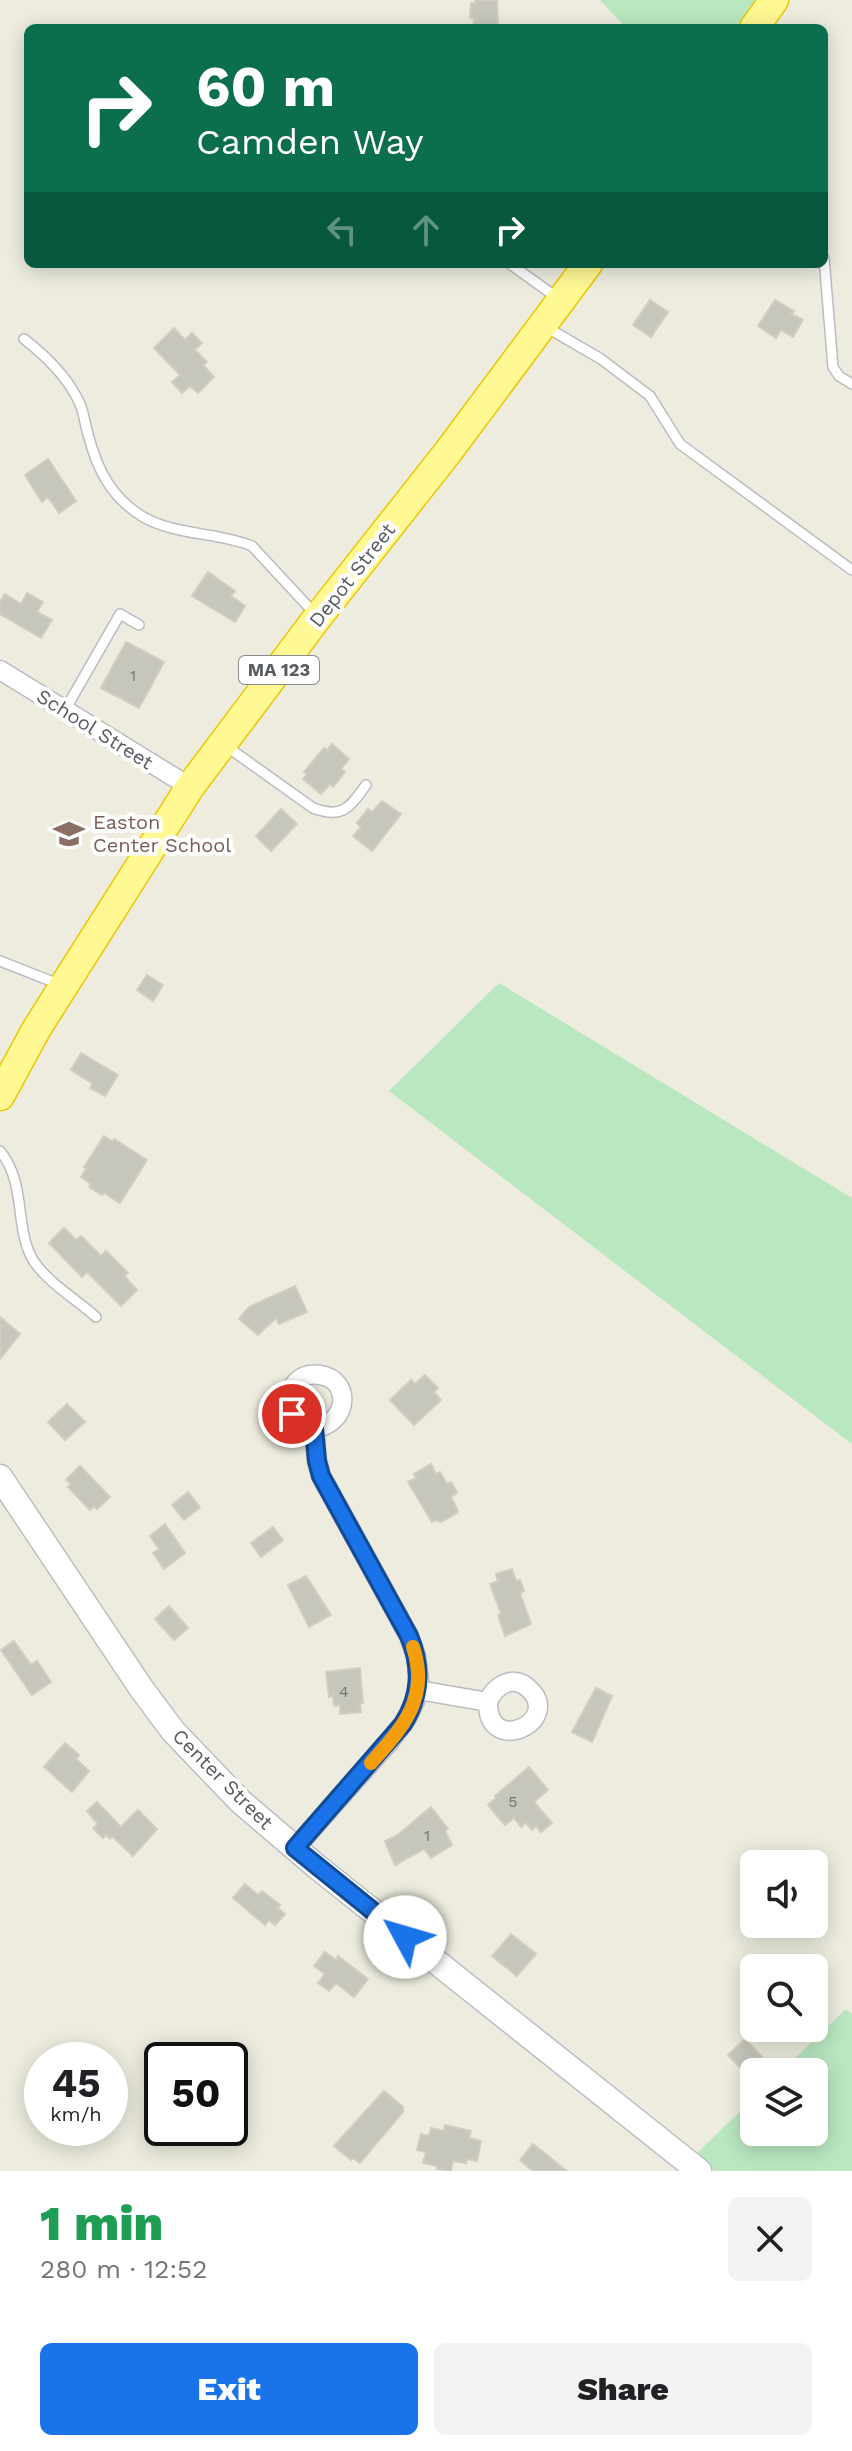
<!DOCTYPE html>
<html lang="en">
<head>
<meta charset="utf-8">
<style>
  :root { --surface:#fff; --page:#f2f2f2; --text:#202124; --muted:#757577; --accent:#1a73e8 }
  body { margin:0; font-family:"Work Sans",sans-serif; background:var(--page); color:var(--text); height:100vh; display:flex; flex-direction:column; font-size:30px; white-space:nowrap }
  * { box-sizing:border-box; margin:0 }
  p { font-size:26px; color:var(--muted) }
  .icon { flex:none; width:44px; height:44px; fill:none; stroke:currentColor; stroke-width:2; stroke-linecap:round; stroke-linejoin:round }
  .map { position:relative; height:2171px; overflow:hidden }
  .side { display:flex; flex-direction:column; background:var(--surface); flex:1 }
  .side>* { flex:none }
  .hud { position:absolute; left:24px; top:24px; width:804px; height:244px; border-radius:12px; box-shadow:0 4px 20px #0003; background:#0b6e4f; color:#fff; overflow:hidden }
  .fabs { position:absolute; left:740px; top:1850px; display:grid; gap:16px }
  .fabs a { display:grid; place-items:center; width:88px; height:88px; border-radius:12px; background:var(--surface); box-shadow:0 4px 20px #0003; font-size:40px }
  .speed { position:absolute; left:24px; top:2042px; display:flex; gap:16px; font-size:40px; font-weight:700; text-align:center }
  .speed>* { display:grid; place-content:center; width:104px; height:104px; border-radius:50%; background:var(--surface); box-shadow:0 4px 20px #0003; line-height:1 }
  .speed small { font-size:20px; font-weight:400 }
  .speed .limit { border:4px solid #111; border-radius:12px; background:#fff; color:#111 }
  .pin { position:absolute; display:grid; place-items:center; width:68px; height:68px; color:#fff; margin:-34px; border:4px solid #fff; border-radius:50%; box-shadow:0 2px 8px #0007 }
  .me { position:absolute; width:88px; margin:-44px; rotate:309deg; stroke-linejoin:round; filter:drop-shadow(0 0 6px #0008) }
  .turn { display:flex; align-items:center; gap:28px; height:168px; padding:0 40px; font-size:36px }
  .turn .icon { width:104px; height:104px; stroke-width:2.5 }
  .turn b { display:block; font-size:56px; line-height:68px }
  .lanes { display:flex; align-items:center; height:76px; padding:0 40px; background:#0003; justify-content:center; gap:40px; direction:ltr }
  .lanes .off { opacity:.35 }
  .round { display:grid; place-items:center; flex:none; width:84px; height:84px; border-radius:12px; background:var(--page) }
  .head { display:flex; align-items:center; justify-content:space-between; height:136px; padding:0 40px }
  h1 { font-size:48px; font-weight:800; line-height:60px; color:#1e9e55 }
  .cta { display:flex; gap:16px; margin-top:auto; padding:16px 40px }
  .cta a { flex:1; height:92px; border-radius:12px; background:var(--accent); color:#fff; font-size:32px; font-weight:800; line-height:92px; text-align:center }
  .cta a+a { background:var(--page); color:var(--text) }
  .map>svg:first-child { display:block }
  .green { fill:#b9e7c0 }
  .building { fill:#c7c6bc; stroke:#d1cebd; stroke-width:2 }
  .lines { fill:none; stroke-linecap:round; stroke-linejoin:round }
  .service-casing { stroke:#babcc2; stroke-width:12 }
  .minor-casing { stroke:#babcc2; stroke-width:21 }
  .secondary-casing { stroke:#bcbec7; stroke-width:27 }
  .trunk-casing { stroke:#ecc600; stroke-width:31 }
  .service { stroke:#fff; stroke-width:9 }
  .minor { stroke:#fff; stroke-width:18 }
  .secondary { stroke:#fff; stroke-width:24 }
  .trunk { stroke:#fff893; stroke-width:28 }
  .route-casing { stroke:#114b97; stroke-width:20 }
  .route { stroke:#1a73e8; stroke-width:14 }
  .slow { stroke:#f59e0b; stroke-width:14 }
  .labels { text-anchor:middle; stroke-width:8; stroke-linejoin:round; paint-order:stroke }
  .number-label { font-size:16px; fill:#747678 }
  .shield { fill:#fff; stroke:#8a8c91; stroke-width:2 }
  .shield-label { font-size:18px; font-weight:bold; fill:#585b62 }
  .street-label { font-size:20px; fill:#585b62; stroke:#fff }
  .education-label { font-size:20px; fill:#785e54; stroke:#fff; text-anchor:start }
</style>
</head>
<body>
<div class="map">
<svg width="852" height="2171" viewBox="0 0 852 2171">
  <rect width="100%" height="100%" fill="#edecdf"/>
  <g class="green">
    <path d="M600,0H755L736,28H626Z"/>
    <path d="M499,983L852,1198V1444L389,1091Z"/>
    <path d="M846,2009L852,2014V2171H715L694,2156L754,2098V2132H814V2072H781Z"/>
  </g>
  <g class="building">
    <path d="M475,0H497L498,28H473L474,18H470L471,3H475Z"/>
    <path d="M650,300L668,312L651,337L633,325Z"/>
    <path d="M775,300L794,311L791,314L803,320L793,337L781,330L776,338L758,326Z"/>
    <path d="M174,328L185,340L192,333L202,343L195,350L207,362L203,365L214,377L198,393L190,386L182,393L172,382L180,375L154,348Z"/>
    <path d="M48,459L76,501L59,513L48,497L42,502L25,475Z"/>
    <path d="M208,572L235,591L231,596L245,606L235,622L192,596Z"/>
    <path d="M27,593L43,602L37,612L52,620L41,638L0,614V602L5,594L21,604Z"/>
    <path d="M126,642L164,662L139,708L101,688Z"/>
    <path d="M332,744L349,759L341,769L345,772L333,787L330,784L321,794L303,779L307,774L304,772L324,748L327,750Z"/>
    <path d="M382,801L401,814L372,851L353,836L361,827L357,823L368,809L372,812Z"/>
    <path d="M281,809L297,824L271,851L256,836Z"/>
    <path d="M147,975L163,985L153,1001L137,990Z"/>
    <path d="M81,1053L118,1075L105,1096L90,1088L93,1084L71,1070Z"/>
    <path d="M104,1136L113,1142L114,1139L147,1160L120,1203L104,1193L102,1195L89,1187L91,1184L81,1177L86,1169L84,1167Z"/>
    <path d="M64,1228L76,1240L81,1236L101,1256L106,1251L128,1273L124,1276L137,1290L121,1306L87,1272L82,1277L49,1243Z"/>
    <path d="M295,1286L307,1312L279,1324L276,1318L258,1335L239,1319L249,1307Z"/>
    <path d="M0,1317L20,1334L0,1359Z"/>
    <path d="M425,1375L438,1388L434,1392L441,1400L414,1425L390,1400L411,1380L415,1384Z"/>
    <path d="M67,1404L85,1422L65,1440L48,1422Z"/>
    <path d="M431,1464L436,1474L440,1472L447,1484L451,1482L457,1493L451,1497L458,1511L457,1513L441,1522L436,1520L432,1522L408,1482L416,1478L414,1474Z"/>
    <path d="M80,1466L110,1497L97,1509L94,1506L90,1510L68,1487L71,1484L66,1480Z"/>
    <path d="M188,1492L200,1507L184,1520L172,1505Z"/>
    <path d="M165,1524L185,1553L164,1569L153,1553L159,1549L150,1536Z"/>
    <path d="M273,1527L283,1540L261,1557L251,1543Z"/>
    <path d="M512,1569L516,1581L520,1580L524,1591L520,1593L531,1624L505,1636L498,1615L501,1614L490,1584L498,1581L496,1574Z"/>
    <path d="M306,1576L331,1615L309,1627L288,1585Z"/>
    <path d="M169,1606L188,1628L174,1640L155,1619Z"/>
    <path d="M14,1641L31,1665L37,1661L51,1682L32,1695L1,1650Z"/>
    <path d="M360,1668L363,1703H360L361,1712L340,1714V1705L334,1706L333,1696L329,1697L326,1672Z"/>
    <path d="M596,1688L612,1696L592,1742L572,1732Z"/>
    <path d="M65,1743L79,1755L76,1759L89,1771L72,1792L44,1767Z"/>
    <path d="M529,1767L548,1790L534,1802L552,1823L541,1832L536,1826L532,1830L526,1823L521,1827L514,1818L505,1825L488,1805L496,1798L495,1796Z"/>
    <path d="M97,1802L121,1827L138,1810L157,1829L133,1856L112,1836L110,1839L106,1835L103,1838L93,1828L98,1824L87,1811Z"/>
    <path d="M431,1807L448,1829L445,1831L452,1845L431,1858L424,1849L395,1865L385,1841L398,1835Z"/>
    <path d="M245,1884L258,1895L262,1891L280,1905L278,1908L285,1914L275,1925L269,1920L265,1925L233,1898Z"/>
    <path d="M511,1934L536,1954L517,1976L492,1956Z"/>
    <path d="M325,1952L336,1960L338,1956L368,1979L354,1997L336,1983L329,1991L318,1983L325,1974L314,1966Z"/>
    <path d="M745,2039L762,2057L745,2073L728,2055Z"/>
    <path d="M384,2091L403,2107V2112L360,2163L353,2158L351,2160L334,2146Z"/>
    <path d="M445,2125L471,2131L469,2138L481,2141L477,2161L467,2159L466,2163L453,2161L451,2171L437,2169V2166L423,2163L426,2152L417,2150L421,2134L429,2136L431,2128L444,2131Z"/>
    <path d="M533,2144L567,2171H533L520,2160Z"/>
  </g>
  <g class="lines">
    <defs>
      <g id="service">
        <path d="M824,258L833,367L839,376L852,384"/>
        <path d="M510,264L559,299"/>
        <path d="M546,327L601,359L650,396L680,444L852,570"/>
        <path d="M24,339C46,356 69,379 80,404C84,413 85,425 88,434C97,470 112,499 145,518C179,536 218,532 252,546L316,615"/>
        <path d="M65,710L120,614L139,625"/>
        <path d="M226,746L313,808C343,819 349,808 366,785"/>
        <path d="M0,961L61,985"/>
        <path d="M0,1151C28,1185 13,1231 35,1263C50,1284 77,1300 96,1317"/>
      </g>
      <g id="minor">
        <path d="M0,670L190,787"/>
        <path d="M418,1690L488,1702C487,1758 565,1720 528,1688C513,1674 494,1686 488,1702"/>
        <path d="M295,1848L390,1741L407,1718L415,1701L419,1682L416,1656L409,1636L321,1476L317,1461L314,1428C348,1425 353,1380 320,1375C285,1369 275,1421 314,1428"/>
      </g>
      <path id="secondary" d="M0,1477L141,1688L173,1731L240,1801L316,1866L699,2171"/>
      <g id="trunk">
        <path d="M754,28L774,0"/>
        <path d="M0,1096L37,1028L190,787L314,622L448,452L588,264"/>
      </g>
    </defs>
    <use href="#service" class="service-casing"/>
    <use href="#minor" class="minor-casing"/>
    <use href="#secondary" class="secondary-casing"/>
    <use href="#trunk" class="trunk-casing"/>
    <use href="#service" class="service"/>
    <use href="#minor" class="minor"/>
    <use href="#secondary" class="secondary"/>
    <use href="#trunk" class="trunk"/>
  </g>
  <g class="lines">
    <defs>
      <path id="route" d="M292,1414L304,1426L314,1428L317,1461L321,1476L409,1636C422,1667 421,1695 403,1724L295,1848L405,1937"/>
    </defs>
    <use href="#route" class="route-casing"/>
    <use href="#route" class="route"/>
    <path class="slow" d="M371,1763C403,1727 430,1698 413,1647"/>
  </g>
  <defs>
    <symbol id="school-bare" viewBox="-9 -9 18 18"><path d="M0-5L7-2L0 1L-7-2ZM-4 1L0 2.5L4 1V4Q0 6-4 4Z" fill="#8d6e63" stroke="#fff" stroke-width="2.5" paint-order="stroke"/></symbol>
  </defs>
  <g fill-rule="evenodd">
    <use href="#school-bare" x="47" y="812" width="44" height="44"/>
  </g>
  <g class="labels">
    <g class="number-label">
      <text x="133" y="681">1</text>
      <text x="344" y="1697">4</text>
      <text x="513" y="1807">5</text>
      <text x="427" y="1841">1</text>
    </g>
    <rect class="shield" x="239" y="656" width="80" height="28" rx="6"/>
    <g class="shield-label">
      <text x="279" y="676">MA 123</text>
    </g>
    <g class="street-label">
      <text transform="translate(352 575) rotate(-52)" y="7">Depot Street</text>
      <text transform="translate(95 729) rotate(32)" y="7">School Street</text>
      <text transform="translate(223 1779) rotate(45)" y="7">Center Street</text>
    </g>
    <g class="education-label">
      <text x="93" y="829">Easton<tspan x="93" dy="23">Center School</tspan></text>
    </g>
  </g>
</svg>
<div class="fabs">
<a><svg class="icon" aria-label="sound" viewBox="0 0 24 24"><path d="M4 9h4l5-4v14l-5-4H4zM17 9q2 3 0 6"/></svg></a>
<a><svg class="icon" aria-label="search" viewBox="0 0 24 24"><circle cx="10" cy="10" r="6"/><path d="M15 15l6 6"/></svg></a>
<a><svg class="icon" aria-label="layers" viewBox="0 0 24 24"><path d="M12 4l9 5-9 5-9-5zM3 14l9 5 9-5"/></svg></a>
</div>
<div class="speed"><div>45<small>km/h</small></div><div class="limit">50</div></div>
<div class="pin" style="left:292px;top:1414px;background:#d93025"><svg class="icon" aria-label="arrive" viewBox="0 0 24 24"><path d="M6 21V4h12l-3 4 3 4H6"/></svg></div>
<svg class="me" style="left:405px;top:1937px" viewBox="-20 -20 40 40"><circle r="19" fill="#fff"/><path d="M0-13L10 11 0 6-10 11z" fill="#1a73e8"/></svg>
<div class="hud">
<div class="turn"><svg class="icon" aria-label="right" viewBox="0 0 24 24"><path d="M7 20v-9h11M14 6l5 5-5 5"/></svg><div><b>60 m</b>Camden Way</div></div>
<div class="lanes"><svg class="icon off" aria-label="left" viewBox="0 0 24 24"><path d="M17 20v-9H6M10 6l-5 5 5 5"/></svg><svg class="icon off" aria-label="ahead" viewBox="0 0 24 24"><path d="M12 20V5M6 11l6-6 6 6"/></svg><svg class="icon" aria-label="right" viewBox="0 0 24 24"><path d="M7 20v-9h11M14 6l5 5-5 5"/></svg></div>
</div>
</div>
<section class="side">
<div class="head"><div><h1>1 min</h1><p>280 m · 12:52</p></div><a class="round"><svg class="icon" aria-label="close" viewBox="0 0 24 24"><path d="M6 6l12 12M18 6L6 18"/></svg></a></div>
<div class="cta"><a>Exit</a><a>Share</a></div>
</section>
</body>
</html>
